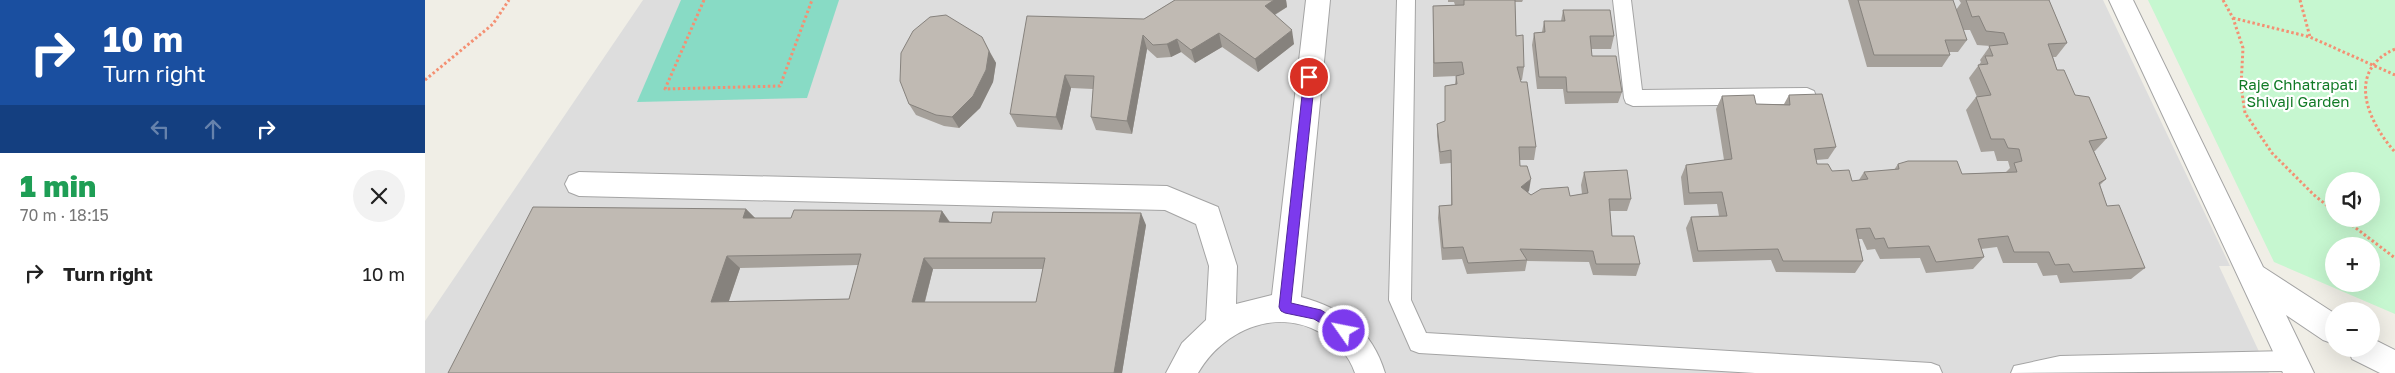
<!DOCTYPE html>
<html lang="en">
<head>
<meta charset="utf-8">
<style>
  :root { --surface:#fff; --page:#f2f2f2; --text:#222; --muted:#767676 }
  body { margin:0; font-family:"Golos Text",sans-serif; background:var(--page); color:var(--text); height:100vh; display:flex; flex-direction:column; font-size:19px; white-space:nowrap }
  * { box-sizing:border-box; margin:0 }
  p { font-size:16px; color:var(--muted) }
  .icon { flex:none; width:28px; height:28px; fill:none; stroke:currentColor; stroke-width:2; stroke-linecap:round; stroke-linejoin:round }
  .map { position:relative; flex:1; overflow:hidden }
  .drawer { display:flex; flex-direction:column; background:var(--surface); width:425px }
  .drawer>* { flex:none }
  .guide { background:#1a4fa0; color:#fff; overflow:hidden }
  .tools { position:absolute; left:1900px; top:172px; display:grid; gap:10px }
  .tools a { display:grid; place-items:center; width:55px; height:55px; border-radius:50%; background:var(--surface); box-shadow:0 5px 20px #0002; font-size:25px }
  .pin { position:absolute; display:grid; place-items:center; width:42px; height:42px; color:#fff; margin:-21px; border:2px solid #fff; border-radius:50%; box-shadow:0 1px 5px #0007 }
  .me { position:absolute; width:55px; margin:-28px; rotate:303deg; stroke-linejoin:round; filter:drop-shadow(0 0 4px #0008) }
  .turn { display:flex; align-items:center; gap:18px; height:105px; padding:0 20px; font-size:22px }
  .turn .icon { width:65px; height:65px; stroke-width:2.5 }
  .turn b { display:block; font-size:35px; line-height:42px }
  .lanes { display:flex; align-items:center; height:48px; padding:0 20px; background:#0003; justify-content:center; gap:25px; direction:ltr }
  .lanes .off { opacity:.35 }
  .round { display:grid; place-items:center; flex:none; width:52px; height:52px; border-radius:26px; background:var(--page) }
  .head { display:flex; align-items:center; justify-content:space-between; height:85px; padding:0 20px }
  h1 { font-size:30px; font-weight:800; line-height:38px; color:#1e9e55 }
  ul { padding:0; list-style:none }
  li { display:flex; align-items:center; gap:15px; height:70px; padding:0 20px }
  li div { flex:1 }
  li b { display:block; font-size:19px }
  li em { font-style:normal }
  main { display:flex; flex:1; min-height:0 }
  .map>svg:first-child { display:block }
  .residential { fill:#ddd }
  .park { fill:#c6f7d0; fill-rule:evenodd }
  .pitch { fill:#88dbc5 }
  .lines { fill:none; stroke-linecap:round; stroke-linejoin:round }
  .service-casing { stroke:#a4a4a4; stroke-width:2 }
  .minor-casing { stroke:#a4a4a4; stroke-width:2 }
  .tertiary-casing { stroke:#a4a4a4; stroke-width:2 }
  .path { stroke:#f49073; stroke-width:3; stroke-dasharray:2.5 2.5; stroke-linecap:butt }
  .service { fill:#fff; fill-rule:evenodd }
  .minor { fill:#fff; fill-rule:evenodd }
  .tertiary { fill:#fff; fill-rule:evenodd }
  .wall { fill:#a5a09a; fill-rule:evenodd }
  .shaded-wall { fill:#86827d }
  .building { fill:#c0bab3; stroke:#86827d; fill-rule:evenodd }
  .route { fill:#7c3aed; stroke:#51269a }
  .labels { text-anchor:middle; stroke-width:4.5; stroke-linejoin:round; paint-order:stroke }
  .park-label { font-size:15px; fill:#117a26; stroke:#fff }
</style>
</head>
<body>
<main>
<section class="drawer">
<div class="guide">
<div class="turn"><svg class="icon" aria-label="right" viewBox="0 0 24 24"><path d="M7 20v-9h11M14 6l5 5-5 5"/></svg><div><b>10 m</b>Turn right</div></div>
<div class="lanes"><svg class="icon off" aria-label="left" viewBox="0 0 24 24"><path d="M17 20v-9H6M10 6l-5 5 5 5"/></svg><svg class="icon off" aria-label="ahead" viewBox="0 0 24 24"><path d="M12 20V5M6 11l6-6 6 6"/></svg><svg class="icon" aria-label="right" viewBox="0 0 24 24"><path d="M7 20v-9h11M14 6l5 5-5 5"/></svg></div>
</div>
<div class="head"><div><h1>1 min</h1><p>70 m · 18:15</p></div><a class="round"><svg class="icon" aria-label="close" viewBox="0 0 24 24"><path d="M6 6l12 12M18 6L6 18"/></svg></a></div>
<ul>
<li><svg class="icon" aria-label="right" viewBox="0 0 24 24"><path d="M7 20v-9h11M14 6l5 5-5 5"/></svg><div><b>Turn right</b></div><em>10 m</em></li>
</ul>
</section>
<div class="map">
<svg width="1970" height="373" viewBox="0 0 1970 373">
  <rect width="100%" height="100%" fill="#f0eee6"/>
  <path class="residential" d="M218,0H1678L1805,266H1794L1844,373H0V321Z"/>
  <path class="park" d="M1723,0H1970V314L1849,262ZM1909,181H1946V219H1909ZM1909,246H1946V284H1909Z"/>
  <path class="pitch" d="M256,0H414L382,98L212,102Z"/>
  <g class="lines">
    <defs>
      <g id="service">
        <path d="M972,0H990L986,300L1001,333L1506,363L1514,366L1517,373H1330L994,353L986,350L964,300Z"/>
        <path d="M1188,0H1206L1217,90L1382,88L1389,91L1391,96L1389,101L1382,104L1208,106L1201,103L1199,98Z"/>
        <path d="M1868,351L1876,354L1879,361L1876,368L1868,371L1586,373L1589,366L1635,356Z"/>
      </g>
      <path id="minor" d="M881,0H905L876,297C918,308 947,330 960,373H930C924,356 912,342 896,333C851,307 798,330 773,373H741L757,343L781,320L784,266L771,224L740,210L154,196L144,192L140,184L144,176L154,172L742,186L793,207L812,266L811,304L847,295Z"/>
      <g id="tertiary">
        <path d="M1684,0H1708L1838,267L1909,313V344L1898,340L1861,315L1889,373H1858Z"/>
        <path d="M1946,338L1970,350V373H1955L1927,359L1923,349H1946Z"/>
      </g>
    </defs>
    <use href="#service" class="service-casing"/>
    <use href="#minor" class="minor-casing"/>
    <use href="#tertiary" class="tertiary-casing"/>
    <g class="path">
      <path d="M279,0L240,89L355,86L387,0"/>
      <path d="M1798,0L1808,18L1818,48L1816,86L1820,113L1847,153L1889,195L1909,211"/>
      <path d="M1875,0L1885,37"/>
      <path d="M1808,18L1885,37L1970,75"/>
      <path d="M1970,49C1920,71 1943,122 1970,152"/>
      <path d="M0,80L68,24L84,0"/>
      <path d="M1919,219L1970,258"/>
    </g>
    <use href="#service" class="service"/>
    <use href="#minor" class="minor"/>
    <use href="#tertiary" class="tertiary"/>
  </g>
  <g class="wall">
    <path d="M750,0H861L862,7L850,15L869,44L833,72L797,47L770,63L756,52L746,57L732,58L722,49L707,134L671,130L666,117L668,89L646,88L637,130L592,127L585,114L719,19Z"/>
    <path d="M1023,0H1098L1097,2H1090L1091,36L1099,67L1097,80H1095L1111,147L1109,160H1095V166L1104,191L1102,192L1106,195L1145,196L1157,194L1156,185L1159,172L1206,199L1202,211H1185L1187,236L1215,264L1211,276L1168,275L1164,262L1102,261L1100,271L1042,274L1037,259L1017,260L1013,218L1014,206L1026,205V163L1015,164L1012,136V124L1020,122V86L1030,84L1031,76L1008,77V6L1030,5L1029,2H1023Z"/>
    <path d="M1423,0H1528L1531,10L1536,3L1534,0H1624L1642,43L1631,57H1628L1632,70L1682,138L1670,151H1669L1681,179L1675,185L1682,206L1720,268L1706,279L1635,283L1632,275L1618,276L1612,263H1578L1572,247L1556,249L1559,257L1548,269L1501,273L1495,258L1455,259L1450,249L1442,250L1437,239H1434L1438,261L1430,273L1351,272L1346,260L1268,262L1261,228L1266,217L1294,216L1292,204L1259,205L1256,177L1261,165L1299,160L1291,109L1297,96L1331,104H1359L1364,95L1411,147L1403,159L1391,160L1392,164L1427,181L1434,180L1439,172L1469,170L1473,164L1537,174L1581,172L1585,168L1583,161H1572L1569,151L1556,152L1541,110L1551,97H1552L1544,78L1556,62L1555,60L1565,46L1552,45L1545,30H1538L1542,40L1533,52H1524L1525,55L1517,67H1442Z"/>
    <path d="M1138,10L1189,36L1186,49H1166L1167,56L1197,92L1193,103L1140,104L1138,89H1112L1107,45L1109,33L1117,32L1119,21H1136Z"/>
    <path d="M557,37L571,63L568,82L555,108L534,128L519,126L491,115L484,104Z"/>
    <path d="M321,209L330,218H366L517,211L525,222L721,225L697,373H23ZM433,265L424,299L304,301L315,268ZM508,269H618L611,302H500Z"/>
  </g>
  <g class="shaded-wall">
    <path d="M849,0H861L862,7L842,19L840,6Z"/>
    <path d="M867,30L869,44L833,72L830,59Z"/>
    <path d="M794,33L797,47L770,63L766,50Z"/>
    <path d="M718,35L722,49L707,134L702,121Z"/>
    <path d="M752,39L756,52L746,57L742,44Z"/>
    <path d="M564,51L571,63L568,82L555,108L534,128L527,117Z"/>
    <path d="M640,75L646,88L637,130L631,117Z"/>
    <path d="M1106,179L1104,191L1094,199L1096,187Z"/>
    <path d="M321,209L333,221L318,218Z"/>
    <path d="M517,211L525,223L514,222Z"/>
    <path d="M716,213L721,225L697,373H689Z"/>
    <path d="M302,256L315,268L300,312L286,302Z"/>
    <path d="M499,258L508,269L497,312L487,302Z"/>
  </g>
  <g class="building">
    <path d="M750,0H849L840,6L867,30L830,59L794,33L766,50L752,39L742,44L728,45L718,35L702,121L666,117L669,76L640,75L631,117L585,114L602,16L719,19Z"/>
    <path d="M1039,0H1090L1091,36L1098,35L1099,67H1092L1096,82H1102L1111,147H1094L1095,166H1102L1106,179L1096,187L1106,195L1116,189L1143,187L1145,196L1163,193L1159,172L1202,170L1206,199H1184L1187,236H1209L1215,264H1171L1168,251L1095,249L1102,260L1043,263L1038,247L1018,248L1014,206L1027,205L1026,150L1015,152L1012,124L1020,121V86L1032,84L1031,76L1039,74L1037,62L1009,63L1008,6L1039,5Z"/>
    <path d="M1433,0H1528L1542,40H1520L1525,55H1449Z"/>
    <path d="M1541,0H1624L1642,43L1623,44L1632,70H1639L1650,95L1664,97L1682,138L1664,141L1681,179L1674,183L1682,206L1694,205L1720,268L1648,272L1644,264L1630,265L1624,252H1589L1583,236L1553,239L1559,257L1511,262L1504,246L1463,248L1459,238L1450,239L1445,228L1431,229L1438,261H1358L1353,249L1273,251L1266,217L1302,216L1297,192L1264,193L1261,165L1307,159L1297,96L1329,95L1331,104L1365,105L1364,95L1397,94L1411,147L1389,149L1392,164H1403L1407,171L1424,170L1427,181L1443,179L1439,172L1474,169L1473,164L1483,161H1532L1537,174L1592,172L1589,163L1597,161L1594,149L1583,148L1579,139H1566L1551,97L1566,95L1553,65L1563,64L1560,56H1568L1564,46L1583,44L1579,33L1561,31L1554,16L1547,17Z"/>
    <path d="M1138,10H1185L1189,36H1165L1167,56H1191L1197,92H1142L1141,77H1114L1109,33L1120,32L1119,21H1140Z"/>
    <path d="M521,15L557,37L564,51L561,70L548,96L527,117L511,115L484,104L475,81L476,53L488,31L505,17Z"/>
    <path d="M108,207L321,209L318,218H366L369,210L517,211L514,222L566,223L568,212L716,213L689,373H23ZM436,254L424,299L286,302L302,256ZM499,258H620L611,302H487Z"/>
  </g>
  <path class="route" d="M884,73L890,77L866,303L896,310L923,327L925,331L923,335L919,337L889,319L860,313L856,311L854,307L879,77Z"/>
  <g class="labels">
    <g class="park-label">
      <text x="1873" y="90">Raje Chhatrapati<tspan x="1873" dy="17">Shivaji Garden</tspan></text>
    </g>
  </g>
</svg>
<div class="tools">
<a><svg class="icon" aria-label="sound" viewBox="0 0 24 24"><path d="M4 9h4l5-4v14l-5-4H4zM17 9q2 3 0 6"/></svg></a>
<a>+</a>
<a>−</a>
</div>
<div class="pin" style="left:884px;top:77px;background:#d93025"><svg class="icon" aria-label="arrive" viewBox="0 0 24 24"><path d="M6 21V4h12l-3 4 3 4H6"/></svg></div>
<svg class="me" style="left:919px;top:331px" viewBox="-20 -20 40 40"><circle r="17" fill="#7c3aed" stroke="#fff" stroke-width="3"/><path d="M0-11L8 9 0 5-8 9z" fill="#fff"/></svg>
</div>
</main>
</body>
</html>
